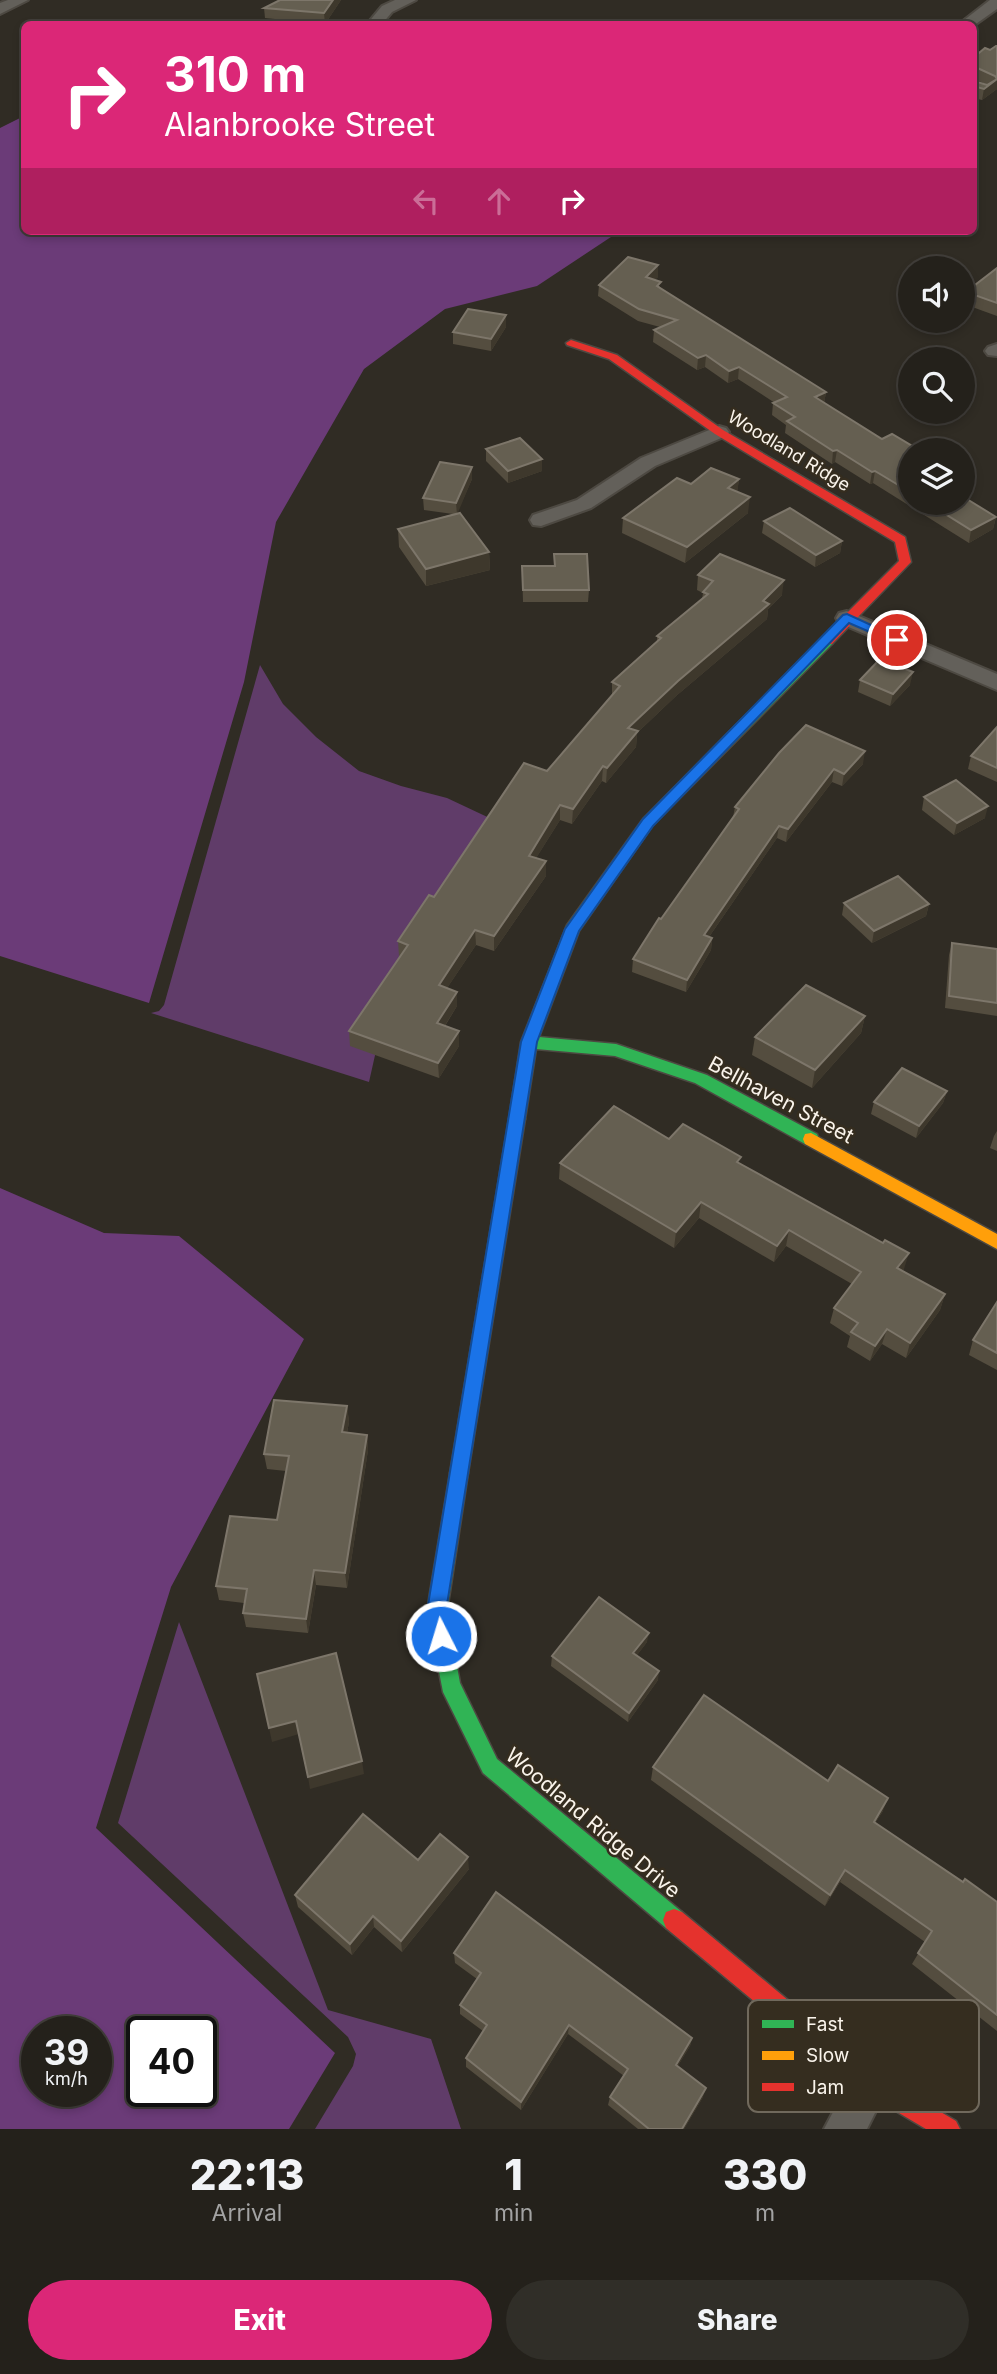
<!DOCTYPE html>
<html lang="en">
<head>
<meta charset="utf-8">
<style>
  :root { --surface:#24211b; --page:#302e28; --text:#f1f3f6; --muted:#a3a3a3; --line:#413e3a; --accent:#db2777 }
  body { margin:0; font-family:Inter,sans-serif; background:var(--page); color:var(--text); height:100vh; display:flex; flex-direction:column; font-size:26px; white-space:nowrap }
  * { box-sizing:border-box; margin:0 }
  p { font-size:23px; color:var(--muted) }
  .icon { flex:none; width:38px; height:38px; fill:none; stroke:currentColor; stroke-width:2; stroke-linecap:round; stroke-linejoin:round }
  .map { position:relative; height:2129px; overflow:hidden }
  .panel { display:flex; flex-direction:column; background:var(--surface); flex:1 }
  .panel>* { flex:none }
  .guide { position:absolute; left:21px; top:21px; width:956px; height:214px; border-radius:10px; box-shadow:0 4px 10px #0003,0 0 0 2px var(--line); background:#db2777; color:#fff; overflow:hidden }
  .tools { position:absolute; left:898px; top:256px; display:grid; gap:14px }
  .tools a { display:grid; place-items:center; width:77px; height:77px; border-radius:50%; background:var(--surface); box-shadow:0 4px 10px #0003,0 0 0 2px var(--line); font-size:35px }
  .speed { position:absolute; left:21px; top:2016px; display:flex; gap:14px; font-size:35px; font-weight:700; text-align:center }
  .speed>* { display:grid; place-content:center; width:91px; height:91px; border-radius:50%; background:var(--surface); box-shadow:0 4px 10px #0003,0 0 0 2px var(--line); line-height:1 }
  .speed small { font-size:18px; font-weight:400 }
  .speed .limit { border:4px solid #111; border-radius:10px; background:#fff; color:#111 }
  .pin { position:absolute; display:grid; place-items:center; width:60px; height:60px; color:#fff; margin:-30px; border:4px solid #fff; border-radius:50%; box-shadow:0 2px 7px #0007 }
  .me { position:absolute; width:77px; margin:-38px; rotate:355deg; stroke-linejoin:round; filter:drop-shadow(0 0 5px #0008) }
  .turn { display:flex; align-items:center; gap:24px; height:147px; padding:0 28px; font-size:32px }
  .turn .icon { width:91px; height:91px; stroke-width:2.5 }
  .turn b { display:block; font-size:49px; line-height:60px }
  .lanes { display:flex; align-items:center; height:66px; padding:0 28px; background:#0003; justify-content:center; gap:35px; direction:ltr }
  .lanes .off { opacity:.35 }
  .eta { display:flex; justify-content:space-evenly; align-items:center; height:119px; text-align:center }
  .eta b { font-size:42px; font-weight:800; line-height:49px }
  .action { display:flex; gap:14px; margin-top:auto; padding:14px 28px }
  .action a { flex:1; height:80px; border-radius:42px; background:var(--accent); color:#fff; font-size:28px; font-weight:800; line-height:80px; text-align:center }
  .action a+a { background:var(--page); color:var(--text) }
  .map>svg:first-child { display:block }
  .green { fill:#603c69 }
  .forest { fill:#6b3b78; fill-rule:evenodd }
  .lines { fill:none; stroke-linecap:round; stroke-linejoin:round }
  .street-casing { stroke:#4d4942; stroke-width:4 }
  .fast-casing { stroke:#4d4942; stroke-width:3 }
  .slow-casing { stroke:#4d4942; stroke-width:3 }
  .jam-casing { stroke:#4d4942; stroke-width:3 }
  .street { fill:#63605a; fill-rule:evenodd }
  .fast { fill:#30b455; fill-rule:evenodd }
  .slow { fill:#ff9f0a; fill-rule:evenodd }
  .jam { fill:#e5322d; fill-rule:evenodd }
  .wall { fill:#544d3f; fill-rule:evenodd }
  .shaded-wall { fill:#3e382c }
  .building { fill:#655f51; stroke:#7d766a; stroke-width:2 }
  .route { fill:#1a73e8; stroke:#114b97; stroke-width:2 }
  .labels { text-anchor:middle; stroke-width:5; stroke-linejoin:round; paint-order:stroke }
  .far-street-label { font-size:18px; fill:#faf4eb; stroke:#352d1f }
  .street-label { font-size:21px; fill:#faf4eb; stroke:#352d1f }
  .key { fill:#352d1f; stroke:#70695c; stroke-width:2 }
  .key-label { font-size:19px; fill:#faf4eb }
</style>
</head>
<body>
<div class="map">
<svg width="997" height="2129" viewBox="0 0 997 2129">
  <rect width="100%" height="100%" fill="#302c24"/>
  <g class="green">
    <path d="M260,665L283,704L316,737L359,771L401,786L447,798L498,822L389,993L369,1082L151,1013L159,1011L164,1005Z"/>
    <path d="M179,1622L328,2010L431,2039L461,2129H315L353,2066L356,2054L348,2037L118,1823Z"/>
  </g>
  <g class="forest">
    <path d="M24,116V231H620L537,286L445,309L364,369L276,522L244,682L149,1003L0,956V128Z"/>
    <path d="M0,1188L104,1233L179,1236L304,1339L171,1587L96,1828L335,2053L289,2129H0ZM37,2032H96V2091H37ZM142,2032H201V2091H142Z"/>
  </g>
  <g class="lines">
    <defs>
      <g id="street">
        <path d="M8,0H28L0,14V3Z"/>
        <path d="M395,0H416L392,12L382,24H367L382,6Z"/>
        <path d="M990,0H997V9L973,26L959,24Z"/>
        <path d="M997,344V356L988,355L985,351L988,347Z"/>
        <path d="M719,426L726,428L729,432L726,436L655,466L591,508L541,526L533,525L530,520L533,515L577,500L641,458Z"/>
        <path d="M847,611L997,674V690L839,623L836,618L839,613Z"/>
        <path d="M870,2063L884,2069L890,2083L867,2129H824L856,2069Z"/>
      </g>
      <g id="fast">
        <path d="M827,637L833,641L832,644L653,825L579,931L539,1037L616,1044L707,1075L817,1134L819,1139L817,1144H805L695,1083L615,1056L536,1049L525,1119L523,1123H511L509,1119L521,1042L567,925L643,819L822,638Z"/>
        <path d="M459,1465L466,1467L468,1473L447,1611L460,1683L497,1759L682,1912L685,1920L682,1928L674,1931L666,1928L483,1773L443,1692L427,1611L450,1473L452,1467Z"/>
      </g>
      <path id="slow" d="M811,1133L997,1234V1249L805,1144L803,1139L805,1134Z"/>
      <g id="jam">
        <path d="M571,340L617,355L723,430L905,537L911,562L832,644H822V638L899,561L895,542L715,434L609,359L567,345L566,343Z"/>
        <path d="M517,1113L523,1115L525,1119L468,1473L466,1479L459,1481L452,1479L450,1473L509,1119L511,1115Z"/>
        <path d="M674,1909L682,1912L878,2075L956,2121L960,2129H926L862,2091L666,1928L663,1920L666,1912Z"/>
      </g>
    </defs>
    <use href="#street" class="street-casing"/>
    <use href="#fast" class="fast-casing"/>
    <use href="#slow" class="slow-casing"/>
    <use href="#jam" class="jam-casing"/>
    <use href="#street" class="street"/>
    <use href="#fast" class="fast"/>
    <use href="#slow" class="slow"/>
    <use href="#jam" class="jam"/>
  </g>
  <g class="wall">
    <path d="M280,0H341L325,24L265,18L264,8Z"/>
    <path d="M997,46V89L982,100L973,98V58ZM974,79L988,85L974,81Z"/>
    <path d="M658,265V277L654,280L661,288L826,392L824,403L882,439L910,450V502H962L996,517L993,529L969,543L873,483L870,484L835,462L832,464L785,433L786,425L772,415L773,403H775L738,379L728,383L705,367L697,370L653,342L654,330L660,327L638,321L598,296L599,285Z"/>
    <path d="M997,268V316L964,304L966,292Z"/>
    <path d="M506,327L491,351L453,344V332Z"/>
    <path d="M486,449L542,471L508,483L486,461Z"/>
    <path d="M472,467V479L457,513L489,552L490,570L426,586L399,547L398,529L453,514L424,510L423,498Z"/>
    <path d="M739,479L737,492L748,513L685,563L622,533L623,518L691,484Z"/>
    <path d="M764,521L842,541L840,553L815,567L762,533Z"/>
    <path d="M522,566L589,590L588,602H523Z"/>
    <path d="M698,575L782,595L768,609L767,619L676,696L637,733L636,747L606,783L602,781L572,824L560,820L536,858L546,876L494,951L476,945L447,988L457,1006L445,1026L459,1031V1046L439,1078L350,1046L349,1031L400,956H399L398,941L434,897L547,771L612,696V682L657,641V636L702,599L703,593L697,590Z"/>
    <path d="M860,680L910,685L890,706L858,692Z"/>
    <path d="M997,727V782L968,769L971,756Z"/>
    <path d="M779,753L863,764L842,786L832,782L786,842L777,838L709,937L712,938L711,950L686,992L632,972L633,959L733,817L735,807Z"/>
    <path d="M924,797L985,818L954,835L922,810Z"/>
    <path d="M844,903L929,904L926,916L872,943L842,915Z"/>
    <path d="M952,943L997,949V1016L945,1008L949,955Z"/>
    <path d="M865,1016L861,1033L812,1088L752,1055L755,1037Z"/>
    <path d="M947,1091L943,1103L916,1138L871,1114L874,1102Z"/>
    <path d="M997,1131V1151L990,1148L994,1136Z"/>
    <path d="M669,1139L740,1163L904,1269L902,1271L945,1294L940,1310L906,1358L882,1344L870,1361L847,1347L850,1336L830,1323L834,1308L852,1284L786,1246L774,1262L699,1218L674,1248L559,1179L560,1163Z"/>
    <path d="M997,1302V1370L969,1355L973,1340Z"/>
    <path d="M347,1406L349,1422L347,1433L367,1435L368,1450L347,1588L316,1585L308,1633L246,1627L243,1613L244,1603L219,1600L216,1586L277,1520L286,1471L267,1469L264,1454Z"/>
    <path d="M647,1642L637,1655L658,1680L628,1722L551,1666L552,1656Z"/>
    <path d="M653,1767L828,1781L883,1811L875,1823L963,1882L997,1902V2031L912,1964L925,1942L840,1882L825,1906L651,1780Z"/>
    <path d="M418,1860L469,1869L402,1952L374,1927L352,1955L298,1907L295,1895Z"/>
    <path d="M454,1953L692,2038L690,2046L677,2067L703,2097L684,2129H638L608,2105L610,2097L624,2076L568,2034L521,2110L466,2067V2058L483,2031L460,2014V2005L477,1979L455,1963Z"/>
  </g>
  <g class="shaded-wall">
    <path d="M333,0H341L325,24L324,13Z"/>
    <path d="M997,79V89L982,100L984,89Z"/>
    <path d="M658,265V277L645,289L646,277Z"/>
    <path d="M506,315V327L491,351V339Z"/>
    <path d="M706,355L705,367L697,370L698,358Z"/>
    <path d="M739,367L738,379L728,383L729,371Z"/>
    <path d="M826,392L824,404L815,397Z"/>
    <path d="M837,450L835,462L832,464L833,451Z"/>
    <path d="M542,459V471L508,483V471Z"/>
    <path d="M472,467V479L457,515L456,503Z"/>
    <path d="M875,471L873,483L870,484L872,472Z"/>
    <path d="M739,479L737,495L728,488Z"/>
    <path d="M750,497L748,513L685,563L687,547Z"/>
    <path d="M996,517L993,529L969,543L971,530Z"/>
    <path d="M842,541L840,553L815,567L816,555Z"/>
    <path d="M489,552L490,570L426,586V569Z"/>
    <path d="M784,580L782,595L768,609L767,619L676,696L637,733L636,747L606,783L607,768L628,728Z"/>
    <path d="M913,672L910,685L890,706L893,694Z"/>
    <path d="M865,751L863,764L842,786L844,774Z"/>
    <path d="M603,766L602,781L572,824L573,809Z"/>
    <path d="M834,769L832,782L786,842L788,829Z"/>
    <path d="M560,805V820L528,871L529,856Z"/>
    <path d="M988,806L985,818L954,835L957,823Z"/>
    <path d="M779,826L777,838L702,947L704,935Z"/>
    <path d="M546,861V876L494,951V936Z"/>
    <path d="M929,904L926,916L872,943L874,931Z"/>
    <path d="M475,930L476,945L439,1000V985Z"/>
    <path d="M712,938L711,950L686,992L687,980Z"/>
    <path d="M457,992V1006L437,1038V1023Z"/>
    <path d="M865,1016L861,1033L812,1088L815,1070Z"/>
    <path d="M459,1031V1046L439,1078L438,1063Z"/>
    <path d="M947,1091L943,1103L916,1138L919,1126Z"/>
    <path d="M701,1202L699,1218L674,1248L676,1232Z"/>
    <path d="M789,1230L786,1246L774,1262L777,1246Z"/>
    <path d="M909,1253L904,1269L893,1283L897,1268Z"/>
    <path d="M945,1294L940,1310L906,1358L910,1343Z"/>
    <path d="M887,1329L882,1344L870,1361L875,1346Z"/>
    <path d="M347,1406L349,1422L344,1448L342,1432Z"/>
    <path d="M367,1435L368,1450L347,1588L345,1573Z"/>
    <path d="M314,1570L316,1585L308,1633L306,1619Z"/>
    <path d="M649,1633L647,1642L632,1662L633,1653Z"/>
    <path d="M659,1671L658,1680L628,1722L629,1713Z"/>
    <path d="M296,1721L299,1734L272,1742L269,1728Z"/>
    <path d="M362,1761L364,1774L310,1789L308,1777Z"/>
    <path d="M888,1798L883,1811L868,1834L874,1822Z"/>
    <path d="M468,1857L469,1869L402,1952L401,1941Z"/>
    <path d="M845,1870L840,1882L825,1906L830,1895Z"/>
    <path d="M373,1916L374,1927L352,1955L350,1944Z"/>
    <path d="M569,2025L568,2034L521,2110V2102Z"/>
    <path d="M692,2038L690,2046L673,2074L676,2065Z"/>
    <path d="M706,2088L703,2097L684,2129H682Z"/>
  </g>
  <g class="building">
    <path d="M280,0H333L324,13L264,8Z"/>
    <path d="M996,46H997V79L984,89L973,86V67L974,81L987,85L997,79L995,76L973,66V58L985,48L990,50Z"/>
    <path d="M628,257L658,265L646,277L661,282L657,286L826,392L815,397L882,439L892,434L919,450H910V492L875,471L872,472L837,450L833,451L787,421L795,417L773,403L787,397L739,367L729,371L706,355L698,358L654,330L677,320L639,309L599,285Z"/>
    <path d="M997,268V303L966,292Z"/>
    <path d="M468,309L506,315L491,339L453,332Z"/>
    <path d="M520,438L542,459L508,471L486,449Z"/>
    <path d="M440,462L472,467L456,503L423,498Z"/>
    <path d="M711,468L739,479L728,488L750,497L687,547L623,518L677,478L691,484Z"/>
    <path d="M962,496L996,517L971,530L926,502H962Z"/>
    <path d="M790,508L842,541L816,555L764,521Z"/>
    <path d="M460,513L489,552L426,569L398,529Z"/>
    <path d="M554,554H587L589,590H523L522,566H555Z"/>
    <path d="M720,554L784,580L763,601L769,604L678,681L628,728L638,731L607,768L603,766L573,809L560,805L529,856L546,861L494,936L475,930L439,985L457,992L437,1023L459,1031L438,1063L349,1031L408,945L398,941L429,895L434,897L524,763L547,771L620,686L612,682L661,638L657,636L708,594L703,592L713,581L698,575Z"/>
    <path d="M880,659L913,672L893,694L860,680Z"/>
    <path d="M806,725L865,751L844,774L834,769L788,829L779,826L704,935L712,938L687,980L633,959L659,918L661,919L739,809L735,807L779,753Z"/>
    <path d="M997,727V768L971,756Z"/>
    <path d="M956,780L988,806L957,823L924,797Z"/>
    <path d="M898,876L929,904L874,931L844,903Z"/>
    <path d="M952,943L997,949V1003L949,996Z"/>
    <path d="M806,985L865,1016L815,1070L755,1037Z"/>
    <path d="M902,1068L947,1091L919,1126L874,1102Z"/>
    <path d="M614,1106L669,1139L683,1124L741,1157L737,1162L883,1243L885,1240L909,1253L897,1268L945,1294L910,1343L887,1329L875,1346L851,1332L858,1323L834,1308L861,1272L789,1230L777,1246L701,1202L676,1232L560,1163Z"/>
    <path d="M997,1302V1353L973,1340Z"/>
    <path d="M274,1400L347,1406L342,1432L367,1435L345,1573L314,1570L306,1619L243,1613L247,1589L216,1586L230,1516L277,1520L289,1456L264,1454Z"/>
    <path d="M599,1597L649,1633L633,1653L659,1671L629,1713L552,1656Z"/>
    <path d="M336,1653L362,1761L308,1777L296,1721L269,1728L257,1674Z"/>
    <path d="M704,1695L828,1781L838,1765L888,1798L874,1822L963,1882L965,1879L997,1902V2015L918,1953L932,1931L845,1870L830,1895L653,1767Z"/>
    <path d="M363,1814L418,1860L440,1834L468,1857L401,1941L373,1916L350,1944L295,1895Z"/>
    <path d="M496,1892L692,2038L676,2065L706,2088L682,2129H649L610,2097L628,2069L569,2025L521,2102L466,2058L487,2025L460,2005L481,1973L454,1953Z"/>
  </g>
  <path class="route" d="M847,614L904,640L897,644L893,642L849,623L653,826L579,931L537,1042L446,1611L451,1636L448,1642L441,1645L434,1642L427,1611L521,1042L565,929L643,819L843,615Z"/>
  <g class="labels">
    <g class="far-street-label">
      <text transform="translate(789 451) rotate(31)" y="6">Woodland Ridge</text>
    </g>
    <g class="street-label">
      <text transform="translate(781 1100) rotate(28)" y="7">Bellhaven Street</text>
      <text transform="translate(593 1823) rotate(40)" y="7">Woodland Ridge Drive</text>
    </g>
  </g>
  <rect x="748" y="2000" width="231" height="112" rx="10" class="key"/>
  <rect x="762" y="2020" width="32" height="8" fill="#30b455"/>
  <rect x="762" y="2051" width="32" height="9" fill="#ff9f0a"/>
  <rect x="762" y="2083" width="32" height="8" fill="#e5322d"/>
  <g class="key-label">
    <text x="806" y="2031">Fast</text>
    <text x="806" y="2062">Slow</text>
    <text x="806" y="2094">Jam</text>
  </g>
</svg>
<div class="tools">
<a><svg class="icon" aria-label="sound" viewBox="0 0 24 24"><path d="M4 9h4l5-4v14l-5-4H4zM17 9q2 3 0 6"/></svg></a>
<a><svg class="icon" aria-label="search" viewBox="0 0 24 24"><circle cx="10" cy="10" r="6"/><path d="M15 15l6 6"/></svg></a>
<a><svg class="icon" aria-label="layers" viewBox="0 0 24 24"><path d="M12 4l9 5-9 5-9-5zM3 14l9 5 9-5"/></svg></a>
</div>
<div class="speed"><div>39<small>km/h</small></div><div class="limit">40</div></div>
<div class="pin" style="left:897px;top:640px;background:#d93025"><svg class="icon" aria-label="arrive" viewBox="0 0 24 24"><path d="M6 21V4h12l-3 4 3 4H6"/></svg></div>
<svg class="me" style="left:441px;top:1636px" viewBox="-20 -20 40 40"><circle r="17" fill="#1a73e8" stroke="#fff" stroke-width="3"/><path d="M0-11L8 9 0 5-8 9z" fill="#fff"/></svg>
<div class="guide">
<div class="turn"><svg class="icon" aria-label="right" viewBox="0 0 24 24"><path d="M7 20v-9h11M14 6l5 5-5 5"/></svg><div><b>310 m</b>Alanbrooke Street</div></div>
<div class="lanes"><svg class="icon off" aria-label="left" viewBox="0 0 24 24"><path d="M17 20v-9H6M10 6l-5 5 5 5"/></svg><svg class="icon off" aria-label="ahead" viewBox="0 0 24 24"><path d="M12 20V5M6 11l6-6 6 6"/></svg><svg class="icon" aria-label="right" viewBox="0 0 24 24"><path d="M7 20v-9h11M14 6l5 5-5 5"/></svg></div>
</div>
</div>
<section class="panel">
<div class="eta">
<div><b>22:13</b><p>Arrival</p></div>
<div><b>1</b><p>min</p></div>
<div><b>330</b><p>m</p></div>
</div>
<div class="action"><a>Exit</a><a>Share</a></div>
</section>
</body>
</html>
